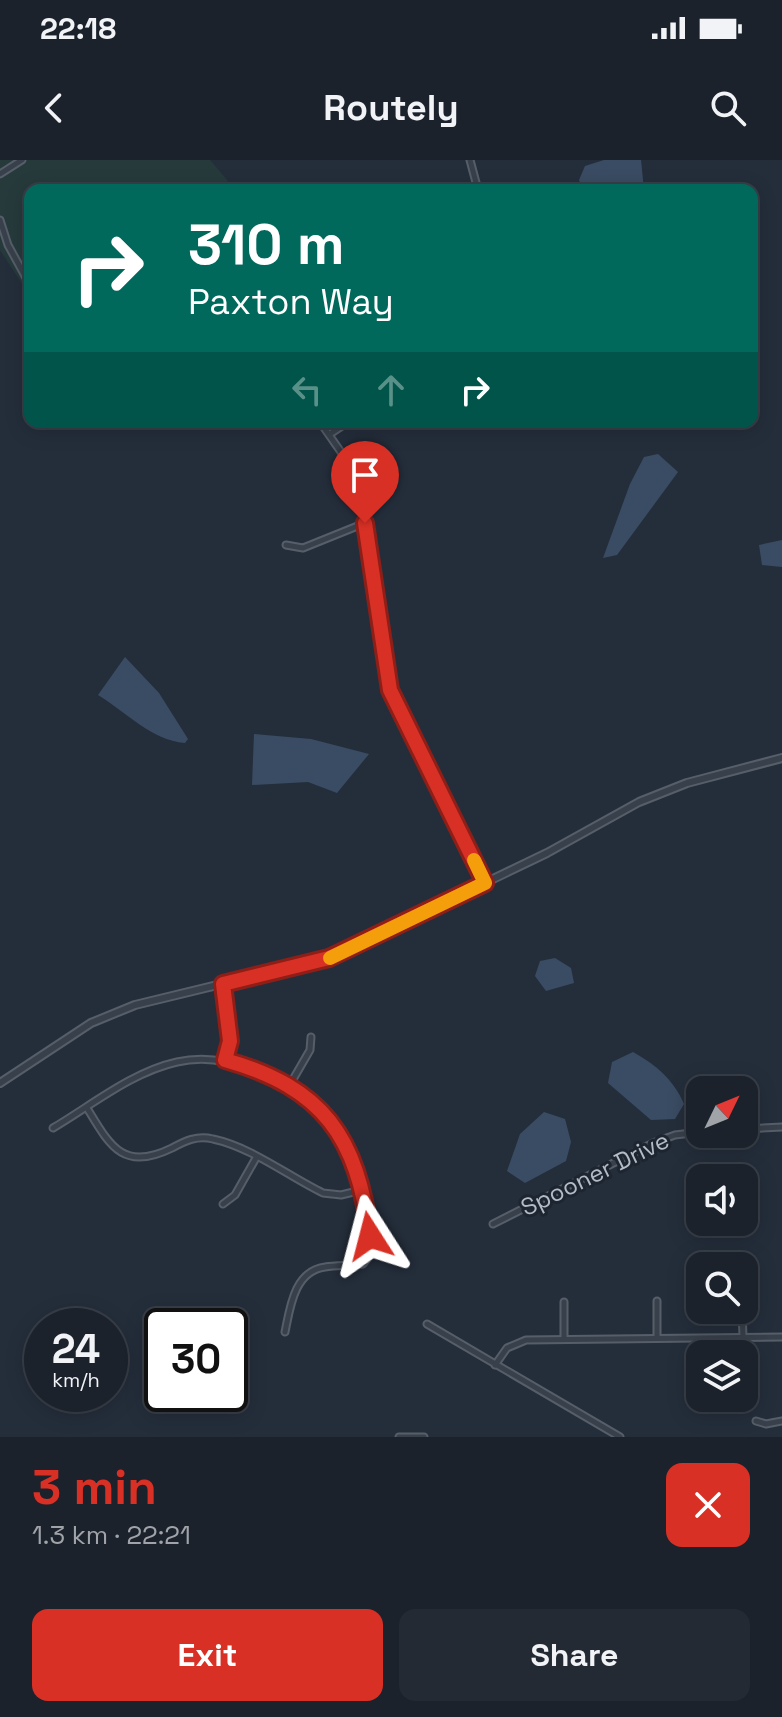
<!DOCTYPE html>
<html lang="en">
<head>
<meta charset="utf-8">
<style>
  :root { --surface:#1b222c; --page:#242a34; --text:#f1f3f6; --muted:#a0a4a9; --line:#393f48; --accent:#d93025 }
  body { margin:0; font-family:"Space Grotesk",sans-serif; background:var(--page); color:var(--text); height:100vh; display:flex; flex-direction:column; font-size:30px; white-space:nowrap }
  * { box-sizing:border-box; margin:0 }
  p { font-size:26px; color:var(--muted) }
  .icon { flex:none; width:44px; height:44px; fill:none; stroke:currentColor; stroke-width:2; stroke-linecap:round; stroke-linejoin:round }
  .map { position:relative; height:1277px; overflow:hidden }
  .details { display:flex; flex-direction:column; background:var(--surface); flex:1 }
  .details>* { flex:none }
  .hud { position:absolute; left:24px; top:24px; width:734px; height:244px; border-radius:16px; box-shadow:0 4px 20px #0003,0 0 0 2px var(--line); background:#00695c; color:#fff; overflow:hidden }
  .needle { width:52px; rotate:47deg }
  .tools { position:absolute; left:686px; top:916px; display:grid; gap:16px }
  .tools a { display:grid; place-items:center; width:72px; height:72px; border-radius:16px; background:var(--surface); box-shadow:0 4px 20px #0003,0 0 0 2px var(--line); font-size:40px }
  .speed { position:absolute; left:24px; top:1148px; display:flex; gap:16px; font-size:40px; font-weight:700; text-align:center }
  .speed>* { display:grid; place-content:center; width:104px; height:104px; border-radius:50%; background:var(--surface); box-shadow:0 4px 20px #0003,0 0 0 2px var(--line); line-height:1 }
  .speed small { font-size:20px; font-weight:400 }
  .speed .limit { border:4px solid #111; border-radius:12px; background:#fff; color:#111 }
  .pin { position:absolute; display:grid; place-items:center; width:68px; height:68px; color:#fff; margin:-82px -34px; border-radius:50% 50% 50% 0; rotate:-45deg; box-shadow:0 0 8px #0007 }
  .pin .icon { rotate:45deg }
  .me { position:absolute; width:88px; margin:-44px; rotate:351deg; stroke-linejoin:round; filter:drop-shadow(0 0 6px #0008) }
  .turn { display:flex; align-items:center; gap:28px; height:168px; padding:0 32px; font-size:36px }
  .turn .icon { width:104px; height:104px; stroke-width:2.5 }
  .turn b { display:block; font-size:56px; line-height:68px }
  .lanes { display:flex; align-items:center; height:76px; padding:0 32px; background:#0003; justify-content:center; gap:40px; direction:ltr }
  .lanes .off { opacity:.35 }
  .round { display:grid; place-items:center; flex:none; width:84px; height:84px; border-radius:16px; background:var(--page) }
  .overview { display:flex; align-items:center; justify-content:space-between; height:136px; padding:0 32px }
  h1 { font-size:48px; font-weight:700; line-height:60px; color:var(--accent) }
  .button { display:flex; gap:16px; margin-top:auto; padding:16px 32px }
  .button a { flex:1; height:92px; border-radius:16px; background:var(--accent); color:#fff; font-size:32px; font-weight:700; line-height:92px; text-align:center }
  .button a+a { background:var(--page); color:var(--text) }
  .status { display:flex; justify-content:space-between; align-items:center; height:56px; padding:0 40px; background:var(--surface); direction:ltr }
  .status svg { height:22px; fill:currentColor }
  header { display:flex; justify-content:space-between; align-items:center; height:104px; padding:0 32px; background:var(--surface); font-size:36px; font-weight:700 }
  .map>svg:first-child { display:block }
  .green { fill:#263a3c }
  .water { fill:#3a4c63 }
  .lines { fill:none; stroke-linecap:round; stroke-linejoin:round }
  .minor-casing { stroke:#565e69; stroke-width:9 }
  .tertiary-casing { stroke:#565e69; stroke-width:10 }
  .minor { stroke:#38404b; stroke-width:5 }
  .tertiary { stroke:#38404b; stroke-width:6 }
  .route-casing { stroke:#8d1f18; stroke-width:20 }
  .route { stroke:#d93025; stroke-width:14 }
  .slow { stroke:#f59e0b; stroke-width:14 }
  .labels { text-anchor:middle; stroke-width:6; stroke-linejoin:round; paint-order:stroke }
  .street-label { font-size:24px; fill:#b3bbc7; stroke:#1d2530 }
</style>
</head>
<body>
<div class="status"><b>22:18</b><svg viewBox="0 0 49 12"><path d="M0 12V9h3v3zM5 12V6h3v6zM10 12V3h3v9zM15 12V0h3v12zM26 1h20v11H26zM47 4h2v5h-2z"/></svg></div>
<header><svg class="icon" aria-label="back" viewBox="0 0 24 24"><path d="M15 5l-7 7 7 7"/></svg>Routely<svg class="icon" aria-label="search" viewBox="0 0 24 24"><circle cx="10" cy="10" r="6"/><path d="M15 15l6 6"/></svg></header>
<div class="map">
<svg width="782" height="1277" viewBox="0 0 782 1277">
  <rect width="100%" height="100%" fill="#242e3b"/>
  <path class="green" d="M0,0H210L228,21L217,30H30V136L0,90Z"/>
  <g class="water">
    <path d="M604,0H641L644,30H583L579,20L585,6Z"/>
    <path d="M658,294L678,312L617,395L603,398L630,324L644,297Z"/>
    <path d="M782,380V407L762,405L759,385Z"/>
    <path d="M125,497L159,533L188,579L185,583C151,580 126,552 98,535Z"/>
    <path d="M254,574L311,579L369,594L337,633L308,622L252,625Z"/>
    <path d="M555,798L571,808L574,823L546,831L535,816L540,801Z"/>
    <path d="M633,892C656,905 673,919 684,944L675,959L651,960L608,923L612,902Z"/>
    <path d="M544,952L565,959L571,982L566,1001L525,1023L507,1011L520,974Z"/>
  </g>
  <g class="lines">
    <defs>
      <g id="minor">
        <path d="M470,0L478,30"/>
        <path d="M0,14L22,0"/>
        <path d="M0,60L8,85L30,125"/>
        <path d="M320,262L350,305L359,325L390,530L485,723"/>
        <path d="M330,274L348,262"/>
        <path d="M286,385L303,388L365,363"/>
        <path d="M223,824L230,881L225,900"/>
        <path d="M288,928L310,890L311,877"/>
        <path d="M87,948C110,986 123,1012 172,988C185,981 197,975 213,979C251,987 288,1016 323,1033L341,1035L362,1030"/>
        <path d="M53,968C92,945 132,912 177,902C211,894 242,904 271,919C348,961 367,1008 371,1094L363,1104C350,1106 337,1105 325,1107C294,1111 290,1148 285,1172"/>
        <path d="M744,969L782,967"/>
        <path d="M223,1044L235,1035L256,998"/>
        <path d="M493,1064L653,983L675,975L700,972"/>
        <path d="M657,1141V1177"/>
        <path d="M742,1150L743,1177"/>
        <path d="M427,1164L620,1277"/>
        <path d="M564,1179V1142"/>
        <path d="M495,1205L507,1188L526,1180L782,1177"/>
        <path d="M756,1261L766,1264L782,1261"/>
        <path d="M399,1277H424"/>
      </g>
      <path id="tertiary" d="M0,923L91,863L135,845L329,798L547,693L639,642L687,623L782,598"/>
    </defs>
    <use href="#minor" class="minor-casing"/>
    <use href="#tertiary" class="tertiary-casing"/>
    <use href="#minor" class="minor"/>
    <use href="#tertiary" class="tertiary"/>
  </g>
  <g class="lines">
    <defs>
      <path id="route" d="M365,363L390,530L485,723L329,798L223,824L230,881L225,900C324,928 357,977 370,1076"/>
    </defs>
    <use href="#route" class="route-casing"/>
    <use href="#route" class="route"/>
    <path class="slow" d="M330,798L485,723L474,700"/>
  </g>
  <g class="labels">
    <g class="street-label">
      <text transform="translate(595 1014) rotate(-26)" y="8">Spooner Drive</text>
    </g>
  </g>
</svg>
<div class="tools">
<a><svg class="needle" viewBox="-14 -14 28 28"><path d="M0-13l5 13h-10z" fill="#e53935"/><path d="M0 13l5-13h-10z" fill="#a0a4a9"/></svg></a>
<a><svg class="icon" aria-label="sound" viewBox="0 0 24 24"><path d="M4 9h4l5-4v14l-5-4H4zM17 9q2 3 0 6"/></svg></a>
<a><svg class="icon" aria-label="search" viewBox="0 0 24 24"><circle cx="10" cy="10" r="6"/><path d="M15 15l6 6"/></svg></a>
<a><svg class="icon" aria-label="layers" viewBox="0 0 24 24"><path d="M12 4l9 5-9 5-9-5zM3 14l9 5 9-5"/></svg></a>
</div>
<div class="speed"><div>24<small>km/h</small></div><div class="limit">30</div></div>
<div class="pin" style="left:365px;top:363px;background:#d93025"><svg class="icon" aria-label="arrive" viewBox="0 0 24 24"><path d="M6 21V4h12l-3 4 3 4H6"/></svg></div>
<svg class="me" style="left:370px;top:1076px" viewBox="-20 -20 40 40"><path d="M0-17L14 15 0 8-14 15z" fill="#d93025" stroke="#fff" stroke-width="4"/></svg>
<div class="hud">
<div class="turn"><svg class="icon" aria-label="right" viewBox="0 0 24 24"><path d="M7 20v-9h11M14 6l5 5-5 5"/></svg><div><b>310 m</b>Paxton Way</div></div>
<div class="lanes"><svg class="icon off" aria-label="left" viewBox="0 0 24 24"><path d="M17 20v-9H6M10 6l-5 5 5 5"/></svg><svg class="icon off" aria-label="ahead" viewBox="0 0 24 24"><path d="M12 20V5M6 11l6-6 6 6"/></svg><svg class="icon" aria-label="right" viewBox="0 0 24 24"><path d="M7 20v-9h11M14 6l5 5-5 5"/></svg></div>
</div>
</div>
<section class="details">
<div class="overview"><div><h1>3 min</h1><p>1.3 km · 22:21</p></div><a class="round" style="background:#d93025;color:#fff"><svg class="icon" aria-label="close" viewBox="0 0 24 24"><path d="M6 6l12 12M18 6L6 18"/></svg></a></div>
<div class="button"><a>Exit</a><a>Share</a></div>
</section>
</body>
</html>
